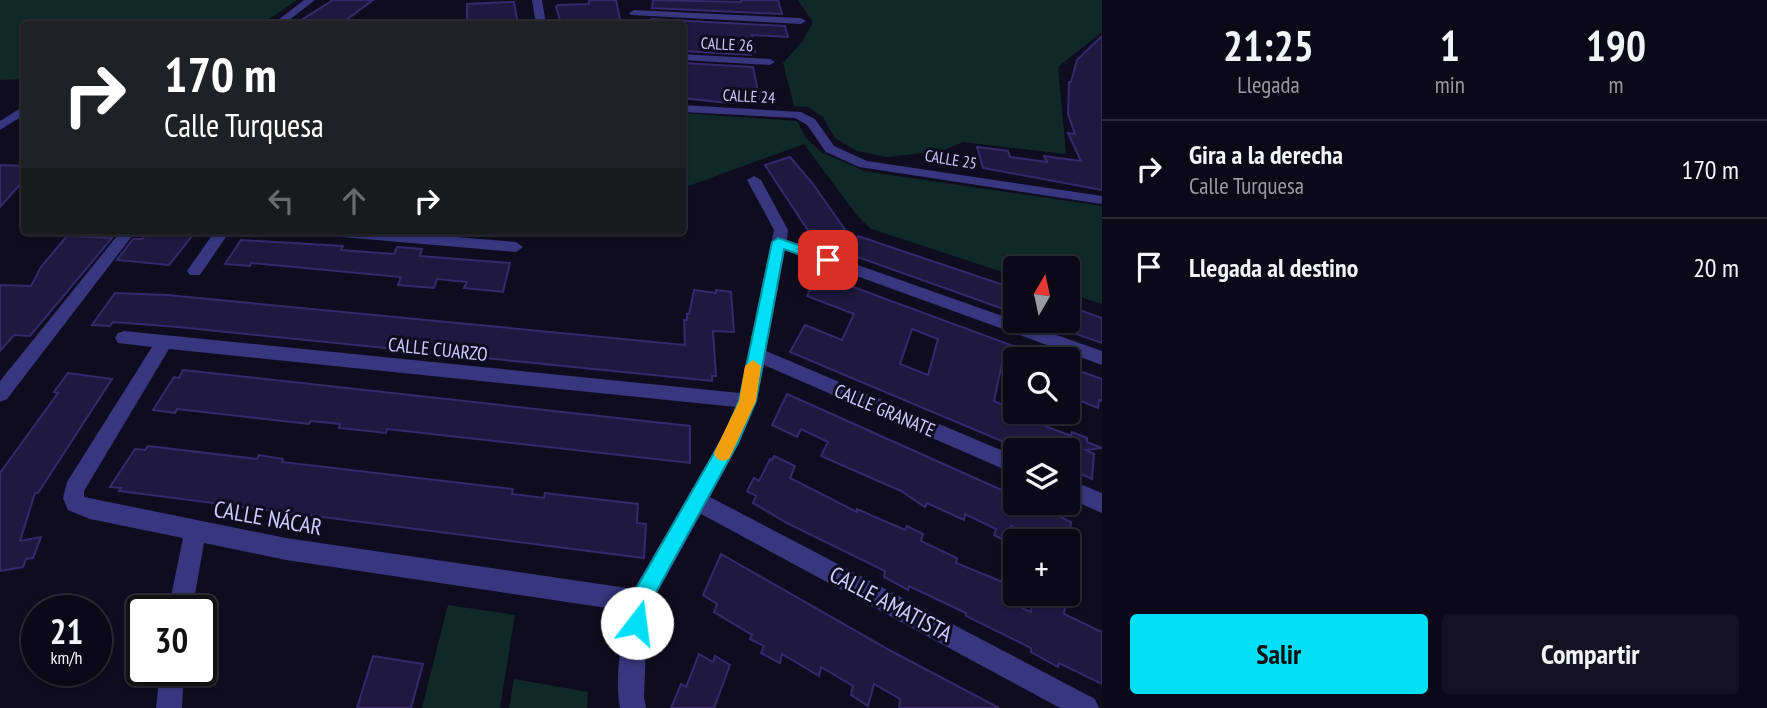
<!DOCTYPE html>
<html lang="es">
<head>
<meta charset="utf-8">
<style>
  :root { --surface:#0b0917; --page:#141220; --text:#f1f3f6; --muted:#9a9aa1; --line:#2b2a36; --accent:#00dff5 }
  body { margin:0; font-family:"PT Sans Narrow",sans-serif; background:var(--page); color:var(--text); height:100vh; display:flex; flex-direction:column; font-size:26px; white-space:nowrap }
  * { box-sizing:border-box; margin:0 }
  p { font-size:23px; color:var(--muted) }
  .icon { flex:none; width:38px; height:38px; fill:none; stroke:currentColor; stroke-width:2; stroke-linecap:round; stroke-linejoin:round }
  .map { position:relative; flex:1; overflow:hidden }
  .details { display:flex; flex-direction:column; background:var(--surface); width:665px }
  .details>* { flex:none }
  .guide { position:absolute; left:21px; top:21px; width:665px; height:214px; border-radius:7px; box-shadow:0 2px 5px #0004,0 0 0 2px var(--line); background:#202124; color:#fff; overflow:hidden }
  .needle { width:46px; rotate:9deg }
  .controls { position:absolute; left:1003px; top:256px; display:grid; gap:14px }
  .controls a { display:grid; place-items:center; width:77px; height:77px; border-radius:7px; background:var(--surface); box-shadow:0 2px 5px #0004,0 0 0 2px var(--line); font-size:35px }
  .speed { position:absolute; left:21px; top:595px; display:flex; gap:14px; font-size:35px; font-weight:700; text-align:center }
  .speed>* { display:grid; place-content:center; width:91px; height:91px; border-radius:50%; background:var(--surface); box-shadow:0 2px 5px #0004,0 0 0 2px var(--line); line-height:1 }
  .speed small { font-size:18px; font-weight:400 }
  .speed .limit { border:4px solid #111; border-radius:10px; background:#fff; color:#111 }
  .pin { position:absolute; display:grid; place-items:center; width:60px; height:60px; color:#fff; margin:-30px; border-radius:14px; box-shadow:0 4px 10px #0006 }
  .me { position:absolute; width:77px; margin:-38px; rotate:15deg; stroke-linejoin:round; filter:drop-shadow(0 0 5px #0008) }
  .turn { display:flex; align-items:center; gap:24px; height:147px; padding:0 28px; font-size:32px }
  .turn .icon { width:91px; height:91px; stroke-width:2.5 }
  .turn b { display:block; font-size:49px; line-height:60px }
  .lanes { display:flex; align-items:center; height:66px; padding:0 28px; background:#0003; justify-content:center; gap:35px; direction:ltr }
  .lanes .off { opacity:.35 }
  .eta { display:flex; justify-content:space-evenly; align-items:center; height:119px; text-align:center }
  .eta b { font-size:42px; font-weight:700; line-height:49px }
  .primary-button { display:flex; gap:14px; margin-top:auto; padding:14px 28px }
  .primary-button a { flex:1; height:80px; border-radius:7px; background:var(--accent); color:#111; font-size:28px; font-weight:700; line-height:80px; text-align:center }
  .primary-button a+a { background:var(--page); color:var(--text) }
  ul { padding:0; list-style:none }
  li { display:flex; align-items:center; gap:21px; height:98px; padding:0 28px; border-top:2px solid var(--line) }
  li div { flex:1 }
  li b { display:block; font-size:26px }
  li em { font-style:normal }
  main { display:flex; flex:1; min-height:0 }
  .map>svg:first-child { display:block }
  .green { fill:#0f2928 }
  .building { fill:#1f1840; stroke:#36296d; stroke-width:2; fill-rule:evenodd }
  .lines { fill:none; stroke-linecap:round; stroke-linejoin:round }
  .minor { fill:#38367f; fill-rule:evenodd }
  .route { fill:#00dff5; stroke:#00919f; stroke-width:2 }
  .slow { fill:#f59e0b }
  .labels { text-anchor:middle; stroke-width:6; stroke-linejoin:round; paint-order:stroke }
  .far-street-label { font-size:16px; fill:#cfcaff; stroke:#0f0c1f }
  .street-label { font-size:19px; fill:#cfcaff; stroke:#0f0c1f }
  .near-street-label { font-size:23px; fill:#cfcaff; stroke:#0f0c1f }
</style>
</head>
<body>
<main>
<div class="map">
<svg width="1102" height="708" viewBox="0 0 1102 708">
  <rect width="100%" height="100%" fill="#0f0c1f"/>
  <g class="green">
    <path d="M0,0H297L262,24H24V79L0,80Z"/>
    <path d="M798,0H1102V32L1058,67L1066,154L963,142L942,151L887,157L857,151L835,138L823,117L808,107L794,106L783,63L802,42L813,22Z"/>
    <path d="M683,113L797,121L805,137L821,152L864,171L1102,206V304L1068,293V268H1015V276L871,229L856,214L804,144L683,188Z"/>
    <path d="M448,605L515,615L500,708H422Z"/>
    <path d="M514,679L588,692L587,708H509Z"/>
  </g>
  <g class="building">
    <path d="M333,0H373L341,24H295Z"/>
    <path d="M589,0H616L620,20L617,24L561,23L556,7L558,5L589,4Z"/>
    <path d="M653,0L741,2V0H778L782,14L652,8Z"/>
    <path d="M510,2H514L518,24H467V4Z"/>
    <path d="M652,19L785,26L788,37L752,35L755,52L750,51L751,55L682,51V24H651Z"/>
    <path d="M1102,36V190L983,168L977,147L1008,151L1010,157L1047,162L1044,156L1081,161L1068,133L1075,134L1068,114L1069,82H1071L1077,60Z"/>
    <path d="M682,63L753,67L760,102L728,103L682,98Z"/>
    <path d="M790,157L813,184L846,231L811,235L765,165Z"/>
    <path d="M0,165L24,166V180L0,207Z"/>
    <path d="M149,231H196L169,265L117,260L133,239H142Z"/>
    <path d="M67,236L112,238L30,336L14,335L0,351V285L31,286L41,267Z"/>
    <path d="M858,236L1015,289V313L849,254Z"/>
    <path d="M241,240L343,246L341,250L394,254L397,247L422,249L420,256L510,263L503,292L464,288L467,282L437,279L434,288L398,285L401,277L251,263L250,266L225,264Z"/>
    <path d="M818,274L1043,357L1010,359L1009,366L1002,363L994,401L1003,405V409L1030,420L1031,416L1045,422V426L1071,436L1072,432L1087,438V442L1102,448L1086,450L1094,454L1092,479L1068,468V450H1023L790,352L805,325L842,340L854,314L807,296ZM912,329L938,339L928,375L900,364Z"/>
    <path d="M694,290L716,293V290L731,292L734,332L713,331L716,376H712V381L178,327L113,322L110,326L92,325L115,293L167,295L685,345L684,320H687V314H689Z"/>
    <path d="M1068,306L1102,318V343L1068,331Z"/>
    <path d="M1074,369L1102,379V401L1099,400L1098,408L1071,397Z"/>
    <path d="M183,370L690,426V463L387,429L386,433L339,428L340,424L311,421L309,424L177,409L175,413L153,410L174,377L179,378Z"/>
    <path d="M68,373L112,379L38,493H35L20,541L41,537L33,558L26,559L23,567L0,571V473L58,393L54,392Z"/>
    <path d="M787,394L1015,496V502H1030L1071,522L1069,541H1043L1011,526L1008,542L994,535L996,529L965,514L964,520L927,503L925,507L901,491L821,456L828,442L801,429L797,437L772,425Z"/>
    <path d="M148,446L257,459L259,455L283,459L282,462L513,489L512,494L544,498L545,493L638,504L637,523L646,524L644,558L119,491L121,488L110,487L135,449L145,450Z"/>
    <path d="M774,456L795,466L790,478L857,512V509L905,530L907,526L923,534L921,541L957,558L956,563L1005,583L1003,599L1031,612L1033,593H1048L1066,602L1064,614L1102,632V684L1059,663L1058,667L1031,652V648L966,616V613L909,586L908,590L884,577L885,571L787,523L753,503L756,496L747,491L754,478L759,481L770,459L772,460Z"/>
    <path d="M721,554L893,652L999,708H899L900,699L874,684L868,706L851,695L853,686L821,667L819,676L782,654L780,663L761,653L764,646L750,639L752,635L714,612L717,604L703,595Z"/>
    <path d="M699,654L713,662L715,656L730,665L714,708H671L681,684L686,687Z"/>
    <path d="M373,656L423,664L411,708H357Z"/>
  </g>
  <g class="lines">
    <g class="minor">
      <path d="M304,0H315L284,24H273Z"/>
      <path d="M532,0H542L546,24H536Z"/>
      <path d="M634,10L801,18L806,21L801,24L631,15L629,13Z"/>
      <path d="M682,54L770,59L775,62L770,65L682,60Z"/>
      <path d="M682,105L801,112L815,119L834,146L867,161L1102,196V204L859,167L826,152L807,125L795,118L682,112Z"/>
      <path d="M24,106V115L0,130V121Z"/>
      <path d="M754,176L761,180L788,230L787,240L1102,351V365L785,250L766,351L1015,456V474L764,365C754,417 735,451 710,497L1095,699L1099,708H1060L701,514L651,604L646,645L644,698L646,708H620C614,677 622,641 627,611L286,560L204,543L192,611H168L183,538L90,519L68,510L63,498L67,482L152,347L118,343L115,338L118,333L124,331L740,393L774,230L747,180ZM169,349L736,407L724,434L634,589L286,538L84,497V491Z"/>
      <path d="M121,231H136L7,399L0,402V381Z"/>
      <path d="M215,231H230L200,275H190L187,271Z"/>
      <path d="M323,231H386L516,242L523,247L516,252L330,236Z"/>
      <path d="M1068,479L1102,493V513L1068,498Z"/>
      <path d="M160,670H184L182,708H156Z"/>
    </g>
  </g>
  <path class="route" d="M778,238L833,257L835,260L828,265L784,249L756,401L738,443L650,603L645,631L637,634L630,631L626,623L629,601L725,434L739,401L772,242Z"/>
  <path class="slow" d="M753,360L761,366L756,401L729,459L723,461L717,459L714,453L739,401L745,366Z"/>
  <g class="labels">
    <g class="far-street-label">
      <text transform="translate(727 44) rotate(3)" y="6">CALLE 26</text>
      <text transform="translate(749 96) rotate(3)" y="6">CALLE 24</text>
      <text transform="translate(951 159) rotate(9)" y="6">CALLE 25</text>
    </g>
    <g class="street-label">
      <text transform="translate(438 349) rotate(6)" y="7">CALLE CUARZO</text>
      <text transform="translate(885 410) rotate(23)" y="7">CALLE GRANATE</text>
    </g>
    <g class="near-street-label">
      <text transform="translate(268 518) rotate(10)" y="8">CALLE NÁCAR</text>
      <text transform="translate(891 604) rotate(28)" y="8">CALLE AMATISTA</text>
    </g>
  </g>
</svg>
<div class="controls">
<a><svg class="needle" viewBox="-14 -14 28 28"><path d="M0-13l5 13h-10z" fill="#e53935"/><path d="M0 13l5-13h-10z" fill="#9a9aa1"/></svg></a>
<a><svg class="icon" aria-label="search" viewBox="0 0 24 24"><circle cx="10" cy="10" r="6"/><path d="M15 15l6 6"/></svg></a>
<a><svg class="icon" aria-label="layers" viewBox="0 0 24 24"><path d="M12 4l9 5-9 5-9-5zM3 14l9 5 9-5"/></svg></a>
<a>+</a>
</div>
<div class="speed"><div>21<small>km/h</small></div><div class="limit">30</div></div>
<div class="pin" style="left:828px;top:260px;background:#d93025"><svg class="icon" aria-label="arrive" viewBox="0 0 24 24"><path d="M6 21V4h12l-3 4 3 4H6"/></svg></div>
<svg class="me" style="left:637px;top:623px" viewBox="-20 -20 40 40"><circle r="19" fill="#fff"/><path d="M0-13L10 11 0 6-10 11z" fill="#00dff5"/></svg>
<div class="guide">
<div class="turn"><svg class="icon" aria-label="right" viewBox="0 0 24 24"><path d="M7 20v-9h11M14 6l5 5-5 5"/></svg><div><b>170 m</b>Calle Turquesa</div></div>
<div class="lanes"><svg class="icon off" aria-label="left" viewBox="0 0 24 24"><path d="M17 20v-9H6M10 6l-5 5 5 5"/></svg><svg class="icon off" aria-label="ahead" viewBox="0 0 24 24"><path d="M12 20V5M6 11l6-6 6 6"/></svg><svg class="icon" aria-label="right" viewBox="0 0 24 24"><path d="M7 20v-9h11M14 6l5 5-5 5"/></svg></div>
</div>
</div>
<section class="details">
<div class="eta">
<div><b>21:25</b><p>Llegada</p></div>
<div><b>1</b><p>min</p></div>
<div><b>190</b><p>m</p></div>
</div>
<ul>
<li><svg class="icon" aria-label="right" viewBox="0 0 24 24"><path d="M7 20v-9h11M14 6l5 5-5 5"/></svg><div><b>Gira a la derecha</b><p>Calle Turquesa</p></div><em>170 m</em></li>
<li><svg class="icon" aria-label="arrive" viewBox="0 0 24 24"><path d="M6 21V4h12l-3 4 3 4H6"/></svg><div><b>Llegada al destino</b></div><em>20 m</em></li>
</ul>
<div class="primary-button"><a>Salir</a><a>Compartir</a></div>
</section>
</main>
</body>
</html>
